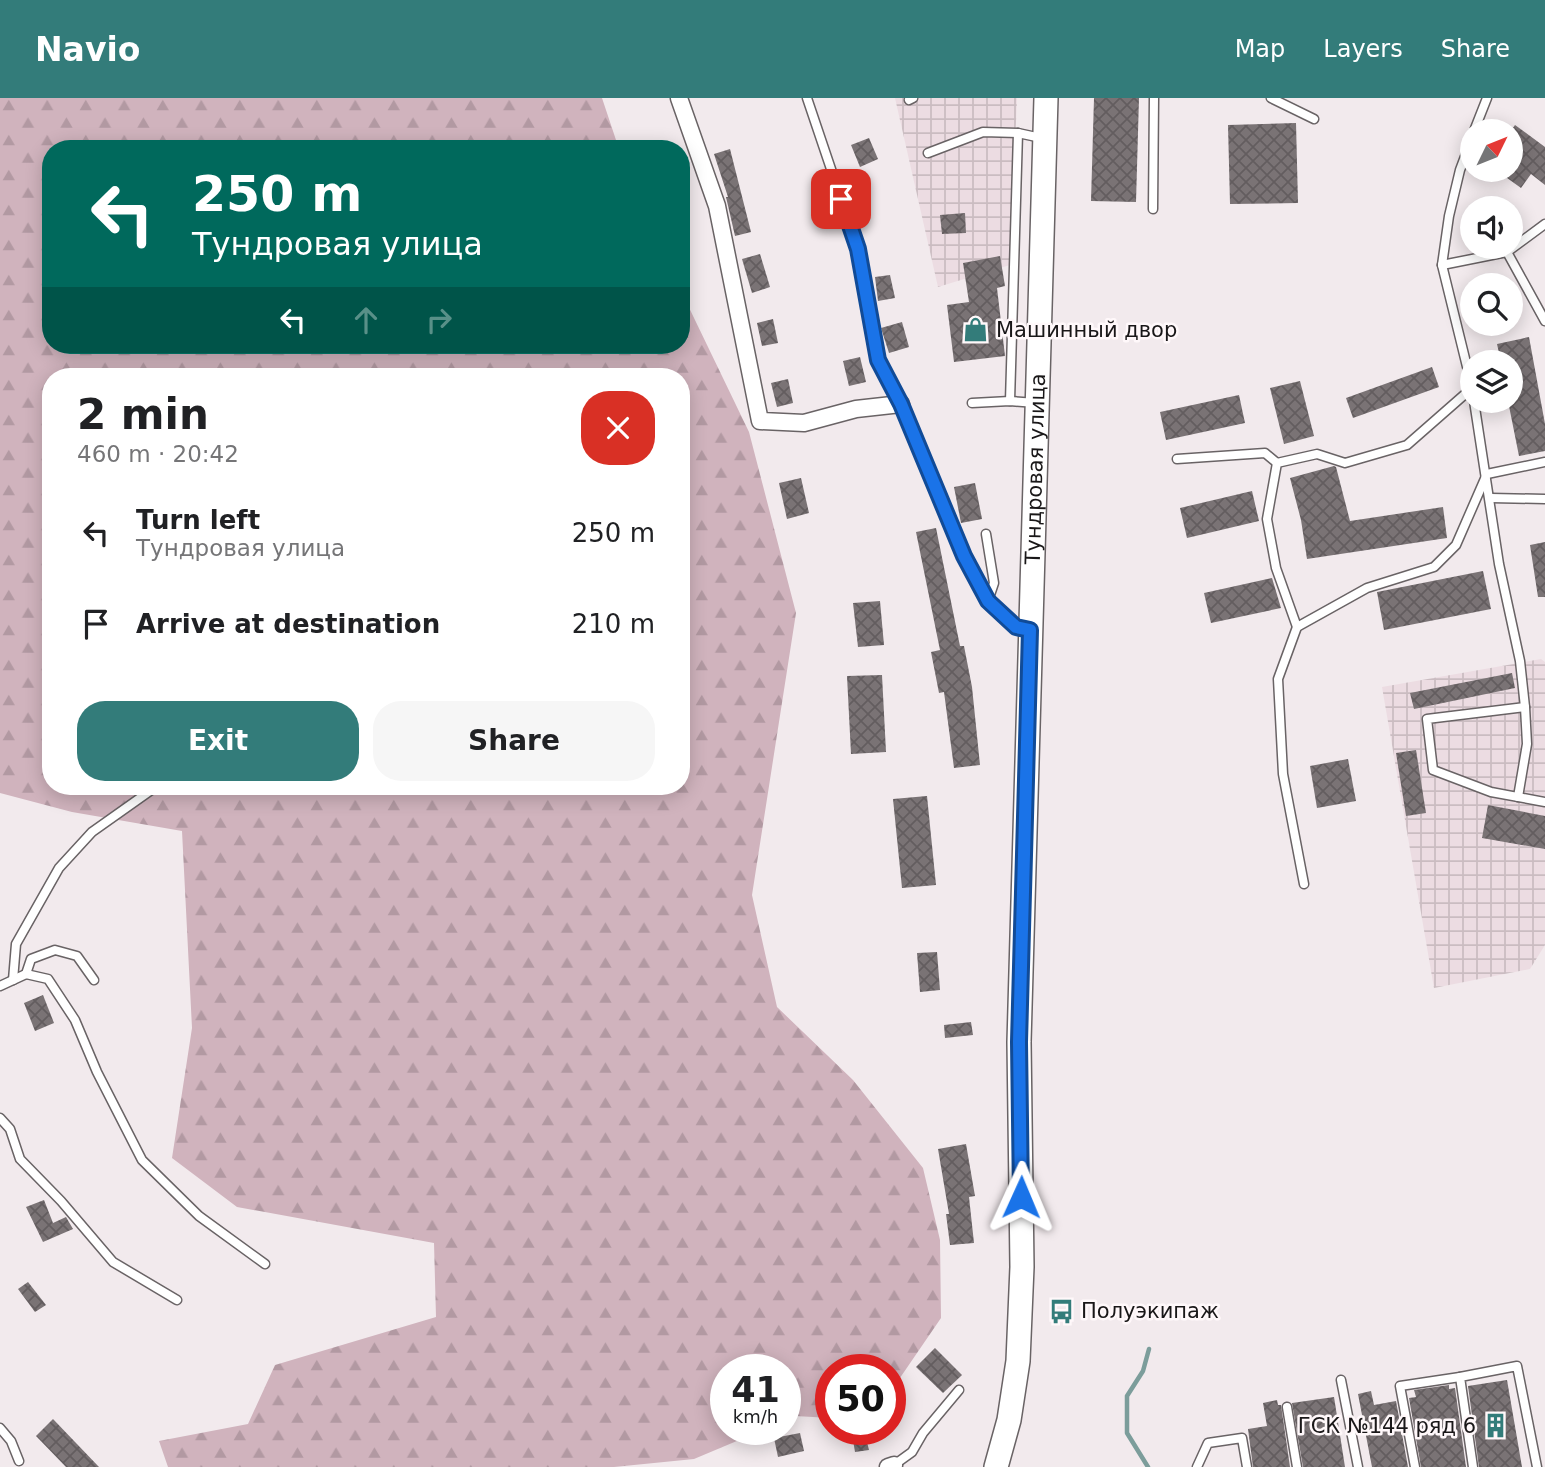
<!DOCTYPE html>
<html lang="en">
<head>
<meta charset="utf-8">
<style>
  :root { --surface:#fff; --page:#f6f6f6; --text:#202124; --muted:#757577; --accent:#337c7a }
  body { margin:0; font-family:"DejaVu Sans",sans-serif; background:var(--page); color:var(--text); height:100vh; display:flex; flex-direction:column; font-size:26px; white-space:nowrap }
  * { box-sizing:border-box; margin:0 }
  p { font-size:23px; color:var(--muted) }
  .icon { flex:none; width:38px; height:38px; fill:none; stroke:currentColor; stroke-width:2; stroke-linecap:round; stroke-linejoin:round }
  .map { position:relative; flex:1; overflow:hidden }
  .sheet { position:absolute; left:42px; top:270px; width:648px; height:427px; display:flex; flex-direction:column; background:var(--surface); border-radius:28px; box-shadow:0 4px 18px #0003 }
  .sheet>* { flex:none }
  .hud { position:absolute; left:42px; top:42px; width:648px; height:214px; border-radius:28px; box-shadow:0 4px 18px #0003; background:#00695c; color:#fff; overflow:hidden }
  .needle { width:46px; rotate:47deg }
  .buttons { position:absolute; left:1460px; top:21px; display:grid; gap:14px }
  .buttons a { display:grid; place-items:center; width:63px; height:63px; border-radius:50%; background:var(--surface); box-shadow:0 4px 18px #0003; font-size:35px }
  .speed { position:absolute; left:710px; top:1256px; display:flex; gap:14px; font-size:35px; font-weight:700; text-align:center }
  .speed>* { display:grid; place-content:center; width:91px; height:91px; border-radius:50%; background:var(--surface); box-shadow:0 4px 18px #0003; line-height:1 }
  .speed small { font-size:18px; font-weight:400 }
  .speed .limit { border:10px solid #d22; background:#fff; color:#111 }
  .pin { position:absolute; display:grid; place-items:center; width:60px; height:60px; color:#fff; margin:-30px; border-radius:14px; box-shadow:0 4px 10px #0006 }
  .me { position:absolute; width:77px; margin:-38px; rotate:1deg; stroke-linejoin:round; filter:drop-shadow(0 0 5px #0008) }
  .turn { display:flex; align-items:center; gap:24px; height:147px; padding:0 35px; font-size:32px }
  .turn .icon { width:91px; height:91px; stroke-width:2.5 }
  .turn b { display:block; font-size:49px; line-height:60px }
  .lanes { display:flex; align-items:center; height:66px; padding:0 35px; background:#0003; justify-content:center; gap:35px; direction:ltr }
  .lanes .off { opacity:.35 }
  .round { display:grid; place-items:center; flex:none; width:74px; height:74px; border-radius:28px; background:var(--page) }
  .head { display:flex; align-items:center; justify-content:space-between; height:119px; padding:0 35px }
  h1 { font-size:42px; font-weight:700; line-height:52px }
  .cta { display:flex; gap:14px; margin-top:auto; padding:14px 35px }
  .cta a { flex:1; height:80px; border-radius:28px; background:var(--accent); color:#fff; font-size:28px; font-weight:700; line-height:80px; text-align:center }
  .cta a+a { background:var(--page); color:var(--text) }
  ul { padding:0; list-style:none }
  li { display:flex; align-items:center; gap:21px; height:91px; padding:0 35px }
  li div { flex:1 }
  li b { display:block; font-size:26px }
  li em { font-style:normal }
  header { display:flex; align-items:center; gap:42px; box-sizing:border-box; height:98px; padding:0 35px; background:var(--accent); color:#fff }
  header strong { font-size:33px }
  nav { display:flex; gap:38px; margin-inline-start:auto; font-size:24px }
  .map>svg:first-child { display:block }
  .industrial { fill:url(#industrial-grid) }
  .forest { fill:url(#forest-firs); fill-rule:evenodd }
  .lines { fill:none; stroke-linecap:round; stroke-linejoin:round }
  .stream { stroke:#7c9d9b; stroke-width:4.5 }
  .building { fill:url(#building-cross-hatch) }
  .lane-casing { stroke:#696365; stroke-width:11 }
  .street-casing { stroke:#696365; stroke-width:19 }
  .secondary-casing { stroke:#696365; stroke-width:26 }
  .lane { stroke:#fff; stroke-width:8 }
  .street { stroke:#fff; stroke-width:16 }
  .secondary { stroke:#fff; stroke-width:23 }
  .route-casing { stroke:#114b97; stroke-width:18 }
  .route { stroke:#1a73e8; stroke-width:12 }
  .labels { text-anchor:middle; stroke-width:5; stroke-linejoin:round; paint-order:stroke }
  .poi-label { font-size:21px; fill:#191718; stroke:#fff8fa; text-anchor:start }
  .street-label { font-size:21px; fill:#191718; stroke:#fff8fa }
</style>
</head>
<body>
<header>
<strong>Navio</strong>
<nav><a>Map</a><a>Layers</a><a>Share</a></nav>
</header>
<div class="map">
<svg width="1545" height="1369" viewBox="0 0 1545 1369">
  <defs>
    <pattern id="industrial-grid" width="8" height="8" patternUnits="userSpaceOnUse" patternTransform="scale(1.75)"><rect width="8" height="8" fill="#ecdce2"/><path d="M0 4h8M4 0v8" fill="none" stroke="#cabcc1"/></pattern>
    <pattern id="forest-firs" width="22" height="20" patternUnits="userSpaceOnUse" patternTransform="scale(1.75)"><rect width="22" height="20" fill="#d0b3bd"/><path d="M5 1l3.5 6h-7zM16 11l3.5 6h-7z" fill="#b299a2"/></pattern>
    <pattern id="building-cross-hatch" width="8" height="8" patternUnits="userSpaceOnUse" patternTransform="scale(1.75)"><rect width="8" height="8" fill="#7a7375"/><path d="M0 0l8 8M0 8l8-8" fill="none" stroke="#635d5f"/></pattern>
  </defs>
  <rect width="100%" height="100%" fill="#f2eaed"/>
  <g class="industrial">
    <path d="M895,0H1017L1010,167L938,189Z"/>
    <path d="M1541,561L1545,564V847L1530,871L1434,890L1382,589Z"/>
  </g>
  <path class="forest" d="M0,0H602L619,51H51V247H681V193L749,334L796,515L752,797L777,909L853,982L923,1070L940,1142L941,1220L891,1293V1272H831V1320L795,1318L786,1322V1272H726V1332H763L694,1361L614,1369H168L159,1343L248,1326L275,1267L436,1219L434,1145L237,1109L172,1060L192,930L182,733L72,714L0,695ZM51,278H681V688H51Z"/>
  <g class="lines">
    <path class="stream" d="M1148,1369L1127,1335V1298L1143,1273L1149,1251"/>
  </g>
  <g class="building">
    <path d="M1094,0H1139L1136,104L1091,103Z"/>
    <path d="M1296,25L1298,105L1230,106L1228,27Z"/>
    <path d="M1515,27L1545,49V87L1531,76L1521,90L1496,72H1510V34Z"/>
    <path d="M869,40L878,61L860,69L851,47Z"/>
    <path d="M730,51L751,134L735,138L726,99H728L714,56Z"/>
    <path d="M965,115L966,135L942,136L940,117Z"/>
    <path d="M760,156L770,189L752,195L742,161Z"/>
    <path d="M1000,158L1005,188L997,190L1005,258L954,264L947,207L969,204L963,165Z"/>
    <path d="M890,177L895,200L878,203L875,179Z"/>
    <path d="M773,221L778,245L762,248L757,225Z"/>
    <path d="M902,224L909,249L889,255L881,230Z"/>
    <path d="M1529,239L1545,326V353L1519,358L1508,303H1510V264H1501L1497,246Z"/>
    <path d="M860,259L866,284L849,288L843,263Z"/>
    <path d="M1432,269L1439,289L1353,320L1346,300Z"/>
    <path d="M788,281L793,305L777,309L771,285Z"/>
    <path d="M1300,283L1314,338L1284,346L1270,290Z"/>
    <path d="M1239,297L1245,325L1166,342L1160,314Z"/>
    <path d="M1334,368L1336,369L1350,423L1443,409L1447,440L1307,461L1301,422L1290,380Z"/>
    <path d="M801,380L809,415L787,421L779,385Z"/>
    <path d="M975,385L982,421L961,425L954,389Z"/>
    <path d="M1252,393L1259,423L1187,440L1180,410Z"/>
    <path d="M936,430L960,548H964L972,589L980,667L954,670L944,594L939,595L931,554L940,552L916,434Z"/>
    <path d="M1545,444V499H1538L1530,447Z"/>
    <path d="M1483,473L1491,511L1384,532L1377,494Z"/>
    <path d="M1272,480L1281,510L1211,525L1204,495Z"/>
    <path d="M880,503L884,547L858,549L853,505Z"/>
    <path d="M1512,575L1515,590L1414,611L1410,595Z"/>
    <path d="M882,577L886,654L851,656L847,578Z"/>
    <path d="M1416,652L1426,715L1406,718L1396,655Z"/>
    <path d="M1348,661L1356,703L1317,710L1310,668Z"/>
    <path d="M927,698L936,787L902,790L893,701Z"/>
    <path d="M1488,707L1545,718V751L1482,740Z"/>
    <path d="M937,854L940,892L920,894L917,855Z"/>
    <path d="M43,897L54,925L35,933L24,905Z"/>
    <path d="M971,924L973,937L945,940L944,927Z"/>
    <path d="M966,1046L975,1098L969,1099L974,1145L950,1147L946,1116H949L938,1051Z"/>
    <path d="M44,1102L53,1125L66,1119L73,1131L43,1144L26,1109Z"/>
    <path d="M28,1184L46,1207L35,1214L18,1191Z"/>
    <path d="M935,1250L962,1277L943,1295L916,1269Z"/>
    <path d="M1507,1282L1522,1369H1479L1468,1288Z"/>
    <path d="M1449,1287V1291L1455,1290L1466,1369H1421L1409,1300L1416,1299L1414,1292Z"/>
    <path d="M1371,1293L1374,1307L1396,1303L1408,1369H1372L1358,1296Z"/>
    <path d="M1334,1299L1345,1369H1303L1292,1305Z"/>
    <path d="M1277,1302L1278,1307H1281L1290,1369H1253L1248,1331L1267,1328L1263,1305Z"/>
    <path d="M53,1321L99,1369H66L36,1338Z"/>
    <path d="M800,1335L804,1353L778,1359L774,1340Z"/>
    <path d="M866,1340L869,1352L855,1354L853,1342Z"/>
  </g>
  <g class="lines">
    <defs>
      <g id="lane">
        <path d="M807,0L858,151L878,262L901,306L964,458L988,503L1016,529L1029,532"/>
        <path d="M1271,0L1314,21"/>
        <path d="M909,2L913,0"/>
        <path d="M1474,33L1487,0"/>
        <path d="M1472,40L1460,72L1449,118L1442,167L1472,289"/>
        <path d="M928,55L983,34L1018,35L1041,40"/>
        <path d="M1153,111L1154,0"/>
        <path d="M1545,126L1507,154L1545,223"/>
        <path d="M1442,167L1507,154"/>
        <path d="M1010,303L1018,35"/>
        <path d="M1474,303L1499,466L1520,563L1525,609L1427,621L1433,672L1491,694L1545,704"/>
        <path d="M972,305L1010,303L1036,305"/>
        <path d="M1177,361L1265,355L1277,365"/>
        <path d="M1491,400L1545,401"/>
        <path d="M986,436L994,485L988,503"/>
        <path d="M1297,529L1276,470L1267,421L1277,365L1317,356L1345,365L1407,347L1472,290"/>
        <path d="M1518,699L1527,646L1525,609"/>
        <path d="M1304,786L1283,676L1278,581L1297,529L1367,490L1434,469L1456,447L1487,376L1545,364"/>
        <path d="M26,876L31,861L55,852L77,858L94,882"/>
        <path d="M13,882L16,846L59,770L92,734L157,688"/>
        <path d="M0,888L26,876L48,881L75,922L97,974L142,1062L199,1118L265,1166"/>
        <path d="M0,1020L10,1031L20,1061L61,1103L113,1164L177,1202"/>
        <path d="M1341,1282L1358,1369"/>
        <path d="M1287,1309L1297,1369"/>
        <path d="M0,1330L11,1343L19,1363"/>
        <path d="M894,1367L912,1354L923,1335L959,1292"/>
        <path d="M1197,1369L1208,1345L1242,1340L1247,1369"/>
        <path d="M1415,1369L1400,1288L1460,1279"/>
        <path d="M1473,1369L1460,1279L1517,1268L1537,1369"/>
      </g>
      <g id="street">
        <path d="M679,0L717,108L760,323L804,325L856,311L901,306"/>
        <path d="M888,1369L894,1367"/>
      </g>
      <g id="secondary">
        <path id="s1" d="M996,1369L1009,1322L1018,1263L1022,1169L1019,944L1046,0"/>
      </g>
    </defs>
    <use href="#lane" class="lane-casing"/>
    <use href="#street" class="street-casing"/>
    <use href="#secondary" class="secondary-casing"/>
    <use href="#lane" class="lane"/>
    <use href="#street" class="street"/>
    <use href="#secondary" class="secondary"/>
  </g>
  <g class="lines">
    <defs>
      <path id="route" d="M841,101L858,151L878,262L901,306L964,458L988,503L1016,529L1030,532L1019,944L1021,1099"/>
    </defs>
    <use href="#route" class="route-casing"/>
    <use href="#route" class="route"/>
  </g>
  <defs>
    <symbol id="shop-bare" viewBox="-9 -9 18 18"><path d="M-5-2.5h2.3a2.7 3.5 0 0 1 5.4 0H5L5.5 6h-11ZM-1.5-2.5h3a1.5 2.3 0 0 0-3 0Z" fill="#337c7a" stroke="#fff8fa" stroke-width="2.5" paint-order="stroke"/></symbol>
    <symbol id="bus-bare" viewBox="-9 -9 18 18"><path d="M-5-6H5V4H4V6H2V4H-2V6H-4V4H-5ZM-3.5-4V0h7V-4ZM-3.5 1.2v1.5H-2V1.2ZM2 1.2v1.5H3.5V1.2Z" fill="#337c7a" stroke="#fff8fa" stroke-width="2.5" paint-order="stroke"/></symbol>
    <symbol id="building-bare" viewBox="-9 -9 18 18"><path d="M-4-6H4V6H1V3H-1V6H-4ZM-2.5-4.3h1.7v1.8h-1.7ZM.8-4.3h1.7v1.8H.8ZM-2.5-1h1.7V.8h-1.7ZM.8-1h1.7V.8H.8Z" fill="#337c7a" stroke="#fff8fa" stroke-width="2.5" paint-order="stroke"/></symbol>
  </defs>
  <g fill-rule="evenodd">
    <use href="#shop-bare" x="958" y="214" width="35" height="35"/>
    <use href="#bus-bare" x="1044" y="1196" width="35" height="35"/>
    <use href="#building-bare" x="1478" y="1310" width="35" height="35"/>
  </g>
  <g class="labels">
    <g class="poi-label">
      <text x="996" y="239">Машинный двор</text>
      <text x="1081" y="1220">Полуэкипаж</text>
      <text x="1476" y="1335" text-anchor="end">ГСК №144 ряд 6</text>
    </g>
    <g class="street-label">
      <text dy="7" stroke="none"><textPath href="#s1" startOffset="1001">Тундровая улица</textPath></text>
    </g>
  </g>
</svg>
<div class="buttons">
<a><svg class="needle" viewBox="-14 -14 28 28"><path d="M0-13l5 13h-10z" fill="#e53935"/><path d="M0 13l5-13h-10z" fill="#757577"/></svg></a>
<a><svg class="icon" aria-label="sound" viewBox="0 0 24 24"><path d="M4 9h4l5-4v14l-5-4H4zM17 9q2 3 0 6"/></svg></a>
<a><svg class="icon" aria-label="search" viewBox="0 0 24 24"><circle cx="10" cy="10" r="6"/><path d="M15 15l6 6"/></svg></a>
<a><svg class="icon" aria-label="layers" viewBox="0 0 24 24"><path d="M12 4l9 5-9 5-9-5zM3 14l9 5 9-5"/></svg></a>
</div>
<div class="speed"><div>41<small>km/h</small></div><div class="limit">50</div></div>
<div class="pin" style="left:841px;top:101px;background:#d93025"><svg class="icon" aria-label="arrive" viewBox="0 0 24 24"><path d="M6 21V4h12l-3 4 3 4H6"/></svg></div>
<svg class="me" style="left:1021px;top:1099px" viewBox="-20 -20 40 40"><path d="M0-17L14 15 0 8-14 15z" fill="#1a73e8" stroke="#fff" stroke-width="4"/></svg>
<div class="hud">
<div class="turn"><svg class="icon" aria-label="left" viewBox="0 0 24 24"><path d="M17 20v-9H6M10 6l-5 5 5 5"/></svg><div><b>250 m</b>Тундровая улица</div></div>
<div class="lanes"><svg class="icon" aria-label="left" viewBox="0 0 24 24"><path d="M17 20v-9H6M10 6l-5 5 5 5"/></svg><svg class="icon off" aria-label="ahead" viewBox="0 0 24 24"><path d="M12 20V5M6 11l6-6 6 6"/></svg><svg class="icon off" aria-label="right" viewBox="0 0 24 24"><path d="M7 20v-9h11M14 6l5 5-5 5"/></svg></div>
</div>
<section class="sheet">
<div class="head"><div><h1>2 min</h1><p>460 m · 20:42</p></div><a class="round" style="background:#d93025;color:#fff"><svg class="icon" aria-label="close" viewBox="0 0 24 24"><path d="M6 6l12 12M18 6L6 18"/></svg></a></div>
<ul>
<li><svg class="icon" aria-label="left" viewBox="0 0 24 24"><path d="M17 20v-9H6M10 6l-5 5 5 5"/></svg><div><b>Turn left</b><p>Тундровая улица</p></div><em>250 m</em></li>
<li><svg class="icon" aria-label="arrive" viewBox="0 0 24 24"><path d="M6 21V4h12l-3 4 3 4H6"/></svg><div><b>Arrive at destination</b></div><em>210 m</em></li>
</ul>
<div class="cta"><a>Exit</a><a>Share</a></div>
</section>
</div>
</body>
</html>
